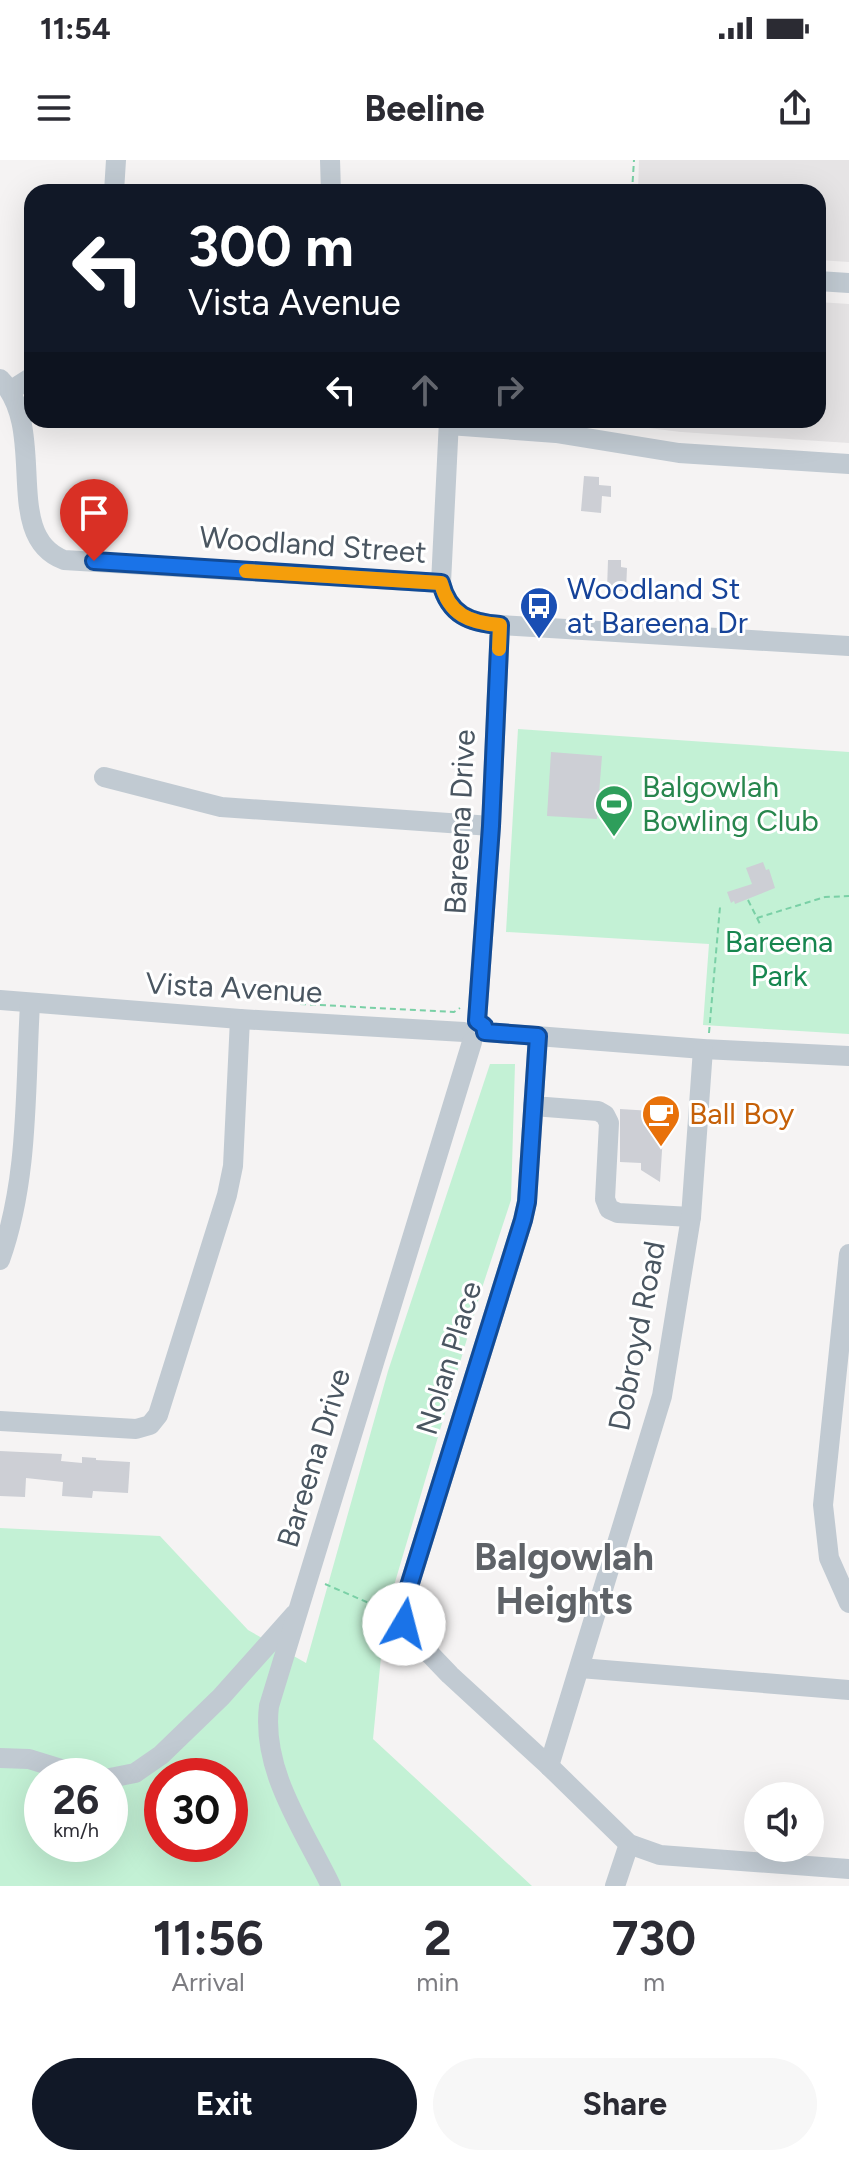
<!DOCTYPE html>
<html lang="en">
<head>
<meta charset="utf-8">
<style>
  :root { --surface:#fff; --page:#f7f7f7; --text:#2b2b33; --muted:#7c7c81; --accent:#111827 }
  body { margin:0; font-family:Figtree,sans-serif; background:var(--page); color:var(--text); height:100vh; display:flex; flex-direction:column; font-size:30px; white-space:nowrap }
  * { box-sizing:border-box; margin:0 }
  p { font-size:26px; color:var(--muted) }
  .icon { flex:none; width:44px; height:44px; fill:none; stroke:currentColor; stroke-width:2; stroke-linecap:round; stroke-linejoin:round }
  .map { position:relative; height:1726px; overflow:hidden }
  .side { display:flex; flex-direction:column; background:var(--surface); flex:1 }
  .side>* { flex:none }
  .banner { position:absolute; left:24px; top:24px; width:802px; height:244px; border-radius:24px; box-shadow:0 8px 32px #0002; background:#111827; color:#fff; overflow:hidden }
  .buttons { position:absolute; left:744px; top:1622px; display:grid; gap:16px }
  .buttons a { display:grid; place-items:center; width:80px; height:80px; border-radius:50%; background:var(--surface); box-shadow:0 8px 32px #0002; font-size:40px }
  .speed { position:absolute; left:24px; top:1598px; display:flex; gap:16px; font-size:40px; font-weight:700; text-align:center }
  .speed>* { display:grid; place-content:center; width:104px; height:104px; border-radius:50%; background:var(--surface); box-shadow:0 8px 32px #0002; line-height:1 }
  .speed small { font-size:20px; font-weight:400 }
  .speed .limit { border:12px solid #d22; background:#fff; color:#111 }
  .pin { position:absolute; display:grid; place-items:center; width:68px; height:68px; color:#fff; margin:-82px -34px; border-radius:50% 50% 50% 0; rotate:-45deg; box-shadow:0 0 8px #0007 }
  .pin .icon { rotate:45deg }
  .me { position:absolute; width:88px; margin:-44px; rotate:8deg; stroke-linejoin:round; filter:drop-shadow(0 0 6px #0008) }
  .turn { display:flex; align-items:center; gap:28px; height:168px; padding:0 32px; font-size:36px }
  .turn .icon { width:104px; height:104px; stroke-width:2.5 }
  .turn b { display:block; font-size:56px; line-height:68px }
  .lanes { display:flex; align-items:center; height:76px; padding:0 32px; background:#0003; justify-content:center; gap:40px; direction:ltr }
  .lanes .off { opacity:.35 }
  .eta { display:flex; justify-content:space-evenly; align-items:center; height:136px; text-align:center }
  .eta b { font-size:48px; font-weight:700; line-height:56px }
  .action { display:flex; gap:16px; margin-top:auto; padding:16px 32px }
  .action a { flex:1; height:92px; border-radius:48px; background:var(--accent); color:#fff; font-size:32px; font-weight:700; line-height:92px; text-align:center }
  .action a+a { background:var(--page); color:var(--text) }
  .status { display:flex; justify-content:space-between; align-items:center; height:56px; padding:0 40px; background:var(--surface); direction:ltr }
  .status svg { height:22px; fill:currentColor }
  header { display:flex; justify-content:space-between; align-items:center; height:104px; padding:0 32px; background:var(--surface); font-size:36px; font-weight:700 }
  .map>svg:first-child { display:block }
  .education { fill:#e6e4e5 }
  .green { fill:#c3f1d5; fill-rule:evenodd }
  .building { fill:#cdcfd5 }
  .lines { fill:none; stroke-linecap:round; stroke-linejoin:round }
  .path { stroke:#7ad0a6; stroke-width:2; stroke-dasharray:6 4; stroke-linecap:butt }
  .minor { stroke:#c1cad2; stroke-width:20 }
  .route-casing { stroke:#114b97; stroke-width:20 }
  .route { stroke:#1a73e8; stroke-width:14 }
  .slow { stroke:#f59e0b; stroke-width:14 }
  .labels { text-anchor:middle; stroke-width:6; stroke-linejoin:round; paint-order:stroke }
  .street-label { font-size:30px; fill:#4a5661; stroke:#fff }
  .transit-label { font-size:30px; fill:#164399; stroke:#fff; text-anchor:start }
  .leisure-label { font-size:30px; fill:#27864d; stroke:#fff; text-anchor:start }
  .park-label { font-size:30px; fill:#17864f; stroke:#fff }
  .food-label { font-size:30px; fill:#c56008; stroke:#fff; text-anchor:start }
  .district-label { font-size:38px; font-weight:bold; fill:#5f6368; stroke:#fff }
</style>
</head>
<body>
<div class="status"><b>11:54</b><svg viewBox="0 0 49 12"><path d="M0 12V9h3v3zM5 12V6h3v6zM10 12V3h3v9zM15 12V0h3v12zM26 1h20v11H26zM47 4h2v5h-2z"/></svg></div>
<header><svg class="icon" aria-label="menu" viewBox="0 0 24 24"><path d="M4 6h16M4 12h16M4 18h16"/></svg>Beeline<svg class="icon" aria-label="share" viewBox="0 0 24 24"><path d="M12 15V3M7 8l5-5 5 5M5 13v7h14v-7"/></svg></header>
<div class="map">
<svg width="849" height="1726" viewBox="0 0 849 1726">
  <rect width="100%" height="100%" fill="#f5f3f3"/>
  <g class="education">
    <path d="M639,0H849V102L818,100V32H638Z"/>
    <path d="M818,142L849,144V283L681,272L616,264V260H818Z"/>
  </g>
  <g class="green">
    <path d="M518,569L849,592V874L703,865L709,784L506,772Z"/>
    <path d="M490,904H515L511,1040L482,1128L385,1456L373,1579L532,1726H0V1368L160,1376L248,1470L306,1503L388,1211ZM42,1616H110V1684H42ZM162,1616H230V1684H162Z"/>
  </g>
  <g class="building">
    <path d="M584,316L599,317V325L611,326V337L602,336L601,353L581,351Z"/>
    <path d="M608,400H621V407L627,408L626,431L607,430Z"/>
    <path d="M551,592L602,596L597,659L547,656Z"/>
    <path d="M763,702L766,710L769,709L775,728L735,744L734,741L731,743L727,732L752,724L746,708Z"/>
    <path d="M620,949L652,951V958L664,959L660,1022L641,1010V1003L620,1002Z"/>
    <path d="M0,1291L62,1294L61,1301L82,1303V1297L96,1298V1300L130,1302L128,1333L93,1331L92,1338L62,1336L63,1322L26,1318L25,1337L0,1336Z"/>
  </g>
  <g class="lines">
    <g class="path">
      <path d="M632,32L634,0"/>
      <path d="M748,740L761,766"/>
      <path d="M757,758L825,737L849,736"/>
      <path d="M300,844L454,852L460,848"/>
      <path d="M709,873L720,747"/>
      <path d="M325,1424L385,1450"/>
    </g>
    <g class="minor">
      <path d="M330,0L331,32"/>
      <path d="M114,32L116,0"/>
      <path d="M818,121L849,123"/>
      <path d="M0,219C50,270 0,376 64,400L441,423"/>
      <path d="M10,231L32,217"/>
      <path d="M449,260L441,423C449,455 471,463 500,465L849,486"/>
      <path d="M449,265L556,273L679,293L849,304"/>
      <path d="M104,617L221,647L491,666"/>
      <path d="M0,840L240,859L464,872"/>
      <path d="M477,861L491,666L500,465"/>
      <path d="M485,872L703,889L849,896"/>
      <path d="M538,876L527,1042L523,1060L405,1439L402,1452L405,1468L450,1515L549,1606L629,1684L660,1695L849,1709"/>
      <path d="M533,946L598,951L605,955L609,963L605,1039L609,1049L618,1053L691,1057"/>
      <path d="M849,1094L823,1345L829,1398L849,1443"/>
      <path d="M0,1100C29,1019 25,929 30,844"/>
      <path d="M0,1261L136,1269L150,1265L158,1255L227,1035L233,1006L240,859"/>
      <path d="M580,1508L849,1530"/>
      <path d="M0,1598L29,1599L84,1616"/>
      <path d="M549,1606L662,1236L691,1057L703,889"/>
      <path d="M110,1618L135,1613L161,1595L221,1537L295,1454"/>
      <path d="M331,1726C304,1670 261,1611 269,1546L472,882"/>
      <path d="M615,1726L629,1684"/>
    </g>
  </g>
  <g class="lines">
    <defs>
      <path id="route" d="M94,401L441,423C449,455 470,463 500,465L491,666L477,861L484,866L485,872L538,876L527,1042L523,1060L405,1439L404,1464"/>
    </defs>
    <use href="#route" class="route-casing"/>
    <use href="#route" class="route"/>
    <path class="slow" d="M246,411L441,423C449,455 470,463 500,465L499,489"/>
  </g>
  <defs>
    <symbol id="bus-pin" viewBox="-11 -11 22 30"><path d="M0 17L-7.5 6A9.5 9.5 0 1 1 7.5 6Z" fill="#1a4fb4" stroke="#fff"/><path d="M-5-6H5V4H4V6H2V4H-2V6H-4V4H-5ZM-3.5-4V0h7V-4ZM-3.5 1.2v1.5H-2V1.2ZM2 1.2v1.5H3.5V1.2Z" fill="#fff"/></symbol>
    <symbol id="stadium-pin" viewBox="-11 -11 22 30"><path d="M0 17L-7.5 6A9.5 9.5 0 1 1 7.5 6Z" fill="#2e9e5b" stroke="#fff"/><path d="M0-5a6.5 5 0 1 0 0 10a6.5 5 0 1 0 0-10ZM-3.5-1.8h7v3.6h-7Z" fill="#fff"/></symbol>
    <symbol id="cafe-pin" viewBox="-11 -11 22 30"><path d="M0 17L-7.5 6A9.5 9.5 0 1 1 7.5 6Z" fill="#e8710a" stroke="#fff"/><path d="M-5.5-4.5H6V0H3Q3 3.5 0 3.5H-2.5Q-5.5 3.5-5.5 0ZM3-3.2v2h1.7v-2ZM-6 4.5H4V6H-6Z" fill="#fff"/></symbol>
  </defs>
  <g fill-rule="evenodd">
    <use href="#bus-pin" x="517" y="424" width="44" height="60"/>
    <use href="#stadium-pin" x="592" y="622" width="44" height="60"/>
    <use href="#cafe-pin" x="639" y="932" width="44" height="60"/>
  </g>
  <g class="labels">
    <g class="street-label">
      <text transform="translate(313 385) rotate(4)" y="10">Woodland Street</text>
      <text transform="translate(460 662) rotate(-87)" y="10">Bareena Drive</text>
      <text transform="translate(234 828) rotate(3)" y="10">Vista Avenue</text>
      <text transform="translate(637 1176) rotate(-79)" y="10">Dobroyd Road</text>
      <text transform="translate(449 1198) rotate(-73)" y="10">Nolan Place</text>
      <text transform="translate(314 1298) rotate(-73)" y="10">Bareena Drive</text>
    </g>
    <g class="transit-label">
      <text x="567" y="439">Woodland St<tspan x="567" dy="34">at Bareena Dr</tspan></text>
    </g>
    <g class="leisure-label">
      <text x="642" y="637">Balgowlah<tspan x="642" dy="34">Bowling Club</tspan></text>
    </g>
    <g class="park-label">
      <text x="779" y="792">Bareena<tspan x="779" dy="34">Park</tspan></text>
    </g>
    <g class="food-label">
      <text x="689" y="964">Ball Boy</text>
    </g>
    <g class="district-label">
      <text x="564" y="1410">Balgowlah<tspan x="564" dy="44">Heights</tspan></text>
    </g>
  </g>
</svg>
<div class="buttons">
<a><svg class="icon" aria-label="sound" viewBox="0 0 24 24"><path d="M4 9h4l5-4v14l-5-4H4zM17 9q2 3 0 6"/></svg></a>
</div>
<div class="speed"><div>26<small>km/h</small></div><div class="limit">30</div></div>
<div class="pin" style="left:94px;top:401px;background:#d93025"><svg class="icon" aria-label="arrive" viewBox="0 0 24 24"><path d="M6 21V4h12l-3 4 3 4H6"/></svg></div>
<svg class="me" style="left:404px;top:1464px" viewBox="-20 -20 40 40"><circle r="19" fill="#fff"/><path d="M0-13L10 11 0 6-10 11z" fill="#1a73e8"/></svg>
<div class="banner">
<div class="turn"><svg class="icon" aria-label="left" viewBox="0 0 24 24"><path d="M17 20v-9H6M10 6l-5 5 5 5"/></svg><div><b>300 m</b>Vista Avenue</div></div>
<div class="lanes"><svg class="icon" aria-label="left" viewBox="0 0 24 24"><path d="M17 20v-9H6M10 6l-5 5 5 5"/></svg><svg class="icon off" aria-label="ahead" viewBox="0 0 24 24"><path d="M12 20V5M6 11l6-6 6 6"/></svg><svg class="icon off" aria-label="right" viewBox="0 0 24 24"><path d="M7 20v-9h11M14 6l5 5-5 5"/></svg></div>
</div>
</div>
<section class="side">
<div class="eta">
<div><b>11:56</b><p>Arrival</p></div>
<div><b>2</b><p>min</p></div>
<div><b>730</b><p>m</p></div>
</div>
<div class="action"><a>Exit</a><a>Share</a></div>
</section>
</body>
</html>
